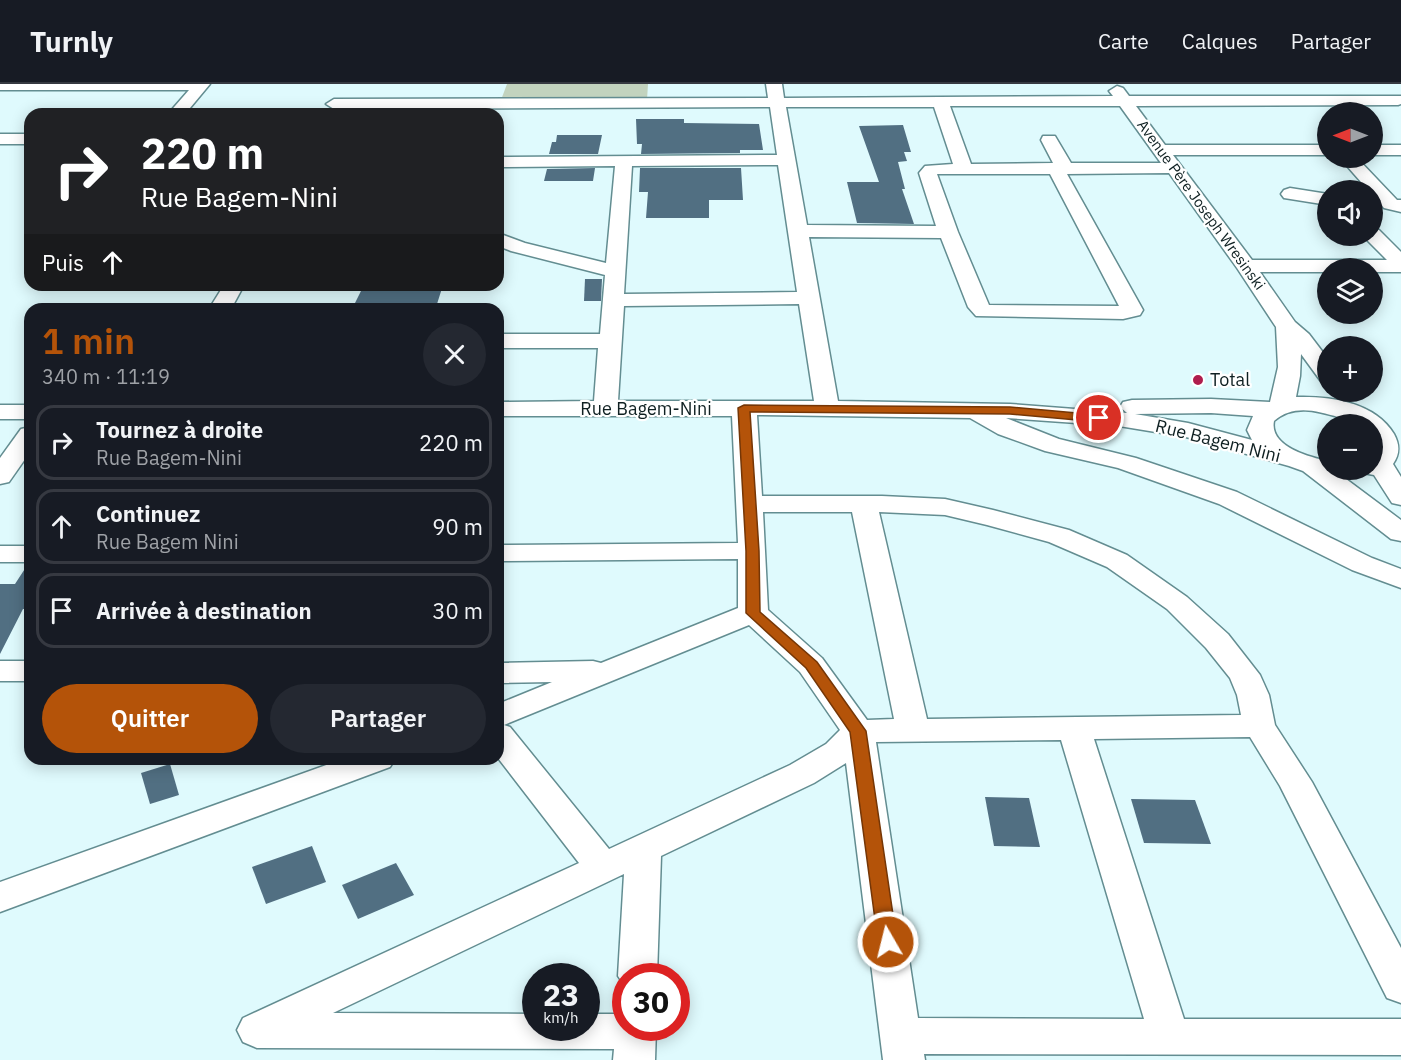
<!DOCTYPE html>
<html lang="fr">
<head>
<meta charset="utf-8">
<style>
  :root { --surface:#171b24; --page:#242831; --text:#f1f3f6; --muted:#9ea1a6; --line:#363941; --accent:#b45309 }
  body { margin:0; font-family:"IBM Plex Sans",sans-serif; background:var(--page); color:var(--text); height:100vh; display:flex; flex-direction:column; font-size:22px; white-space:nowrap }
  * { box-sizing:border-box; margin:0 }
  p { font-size:20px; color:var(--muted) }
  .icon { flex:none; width:33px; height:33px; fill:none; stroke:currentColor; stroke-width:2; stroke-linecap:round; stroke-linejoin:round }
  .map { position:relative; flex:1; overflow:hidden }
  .details { position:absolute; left:24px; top:219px; width:480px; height:462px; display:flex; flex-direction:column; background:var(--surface); border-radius:18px; box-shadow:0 3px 15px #0003 }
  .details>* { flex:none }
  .top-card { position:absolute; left:24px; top:24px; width:480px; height:183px; border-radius:18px; box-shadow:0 3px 15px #0003; background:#202124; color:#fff; overflow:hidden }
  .needle { width:39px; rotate:270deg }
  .controls { position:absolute; left:1317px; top:18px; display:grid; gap:12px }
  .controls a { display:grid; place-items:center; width:66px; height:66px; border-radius:50%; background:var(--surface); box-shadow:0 3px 15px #0003; font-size:30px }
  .speed { position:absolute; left:522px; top:879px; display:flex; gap:12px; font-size:30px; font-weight:700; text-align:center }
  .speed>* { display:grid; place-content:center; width:78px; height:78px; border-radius:50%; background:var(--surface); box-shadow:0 3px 15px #0003; line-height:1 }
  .speed small { font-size:15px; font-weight:400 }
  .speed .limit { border:9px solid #d22; background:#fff; color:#111 }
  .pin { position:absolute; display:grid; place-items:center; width:51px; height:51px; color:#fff; margin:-26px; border:3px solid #fff; border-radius:50%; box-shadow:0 2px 6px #0007 }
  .me { position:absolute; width:66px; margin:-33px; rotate:352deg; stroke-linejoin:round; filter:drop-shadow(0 0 4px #0008) }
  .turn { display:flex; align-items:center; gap:21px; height:126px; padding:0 18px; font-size:27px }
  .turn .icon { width:78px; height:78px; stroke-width:2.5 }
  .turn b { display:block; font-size:42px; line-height:51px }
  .then { display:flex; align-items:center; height:57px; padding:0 18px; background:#0003; gap:12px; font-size:22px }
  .round { display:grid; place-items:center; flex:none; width:63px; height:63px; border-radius:32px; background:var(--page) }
  .summary { display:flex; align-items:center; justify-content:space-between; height:102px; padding:0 18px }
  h1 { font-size:36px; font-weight:600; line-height:45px; color:var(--accent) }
  .button { display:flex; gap:12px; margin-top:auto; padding:12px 18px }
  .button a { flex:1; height:69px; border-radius:36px; background:var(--accent); color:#fff; font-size:24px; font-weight:600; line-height:69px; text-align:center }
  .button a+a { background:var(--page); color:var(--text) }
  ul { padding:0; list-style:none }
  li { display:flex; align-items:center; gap:18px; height:75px; margin:0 12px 9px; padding:0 6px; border:3px solid var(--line); border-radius:18px }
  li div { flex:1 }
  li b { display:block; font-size:22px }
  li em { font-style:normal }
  header { display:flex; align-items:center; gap:36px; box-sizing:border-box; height:84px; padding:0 30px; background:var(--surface); border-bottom:2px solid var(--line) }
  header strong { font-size:28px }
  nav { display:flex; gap:33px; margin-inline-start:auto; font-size:21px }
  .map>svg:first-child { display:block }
  .green { fill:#c2d3be }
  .building { fill:#516f82 }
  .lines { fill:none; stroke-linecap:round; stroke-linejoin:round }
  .minor-casing { stroke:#638d91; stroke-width:3 }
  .minor { fill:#fff; fill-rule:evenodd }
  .route { fill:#b45309; stroke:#753606; stroke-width:1.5 }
  .poi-dot { fill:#af1d4d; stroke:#fff; stroke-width:2 }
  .labels { text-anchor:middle; stroke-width:4.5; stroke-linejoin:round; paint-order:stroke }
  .far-street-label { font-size:15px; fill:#0f2022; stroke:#fff }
  .poi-label { font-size:18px; fill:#0f2022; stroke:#fff; text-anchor:start }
  .street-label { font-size:18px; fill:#0f2022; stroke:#fff }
</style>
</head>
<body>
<header>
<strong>Turnly</strong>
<nav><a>Carte</a><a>Calques</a><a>Partager</a></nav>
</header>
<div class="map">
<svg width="1401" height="976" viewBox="0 0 1401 976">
  <rect width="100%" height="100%" fill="#dffafd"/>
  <path class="green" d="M507,0H648L647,16H501Z"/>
  <g class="building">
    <path d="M636,35H684V39L759,40L763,66H740V69L641,70L642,60H637Z"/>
    <path d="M903,41L911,68H904L907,77L898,78L905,105H902L914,140L857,139L847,98H879L859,42Z"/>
    <path d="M557,51H602L598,70H549L552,58H556Z"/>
    <path d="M595,84L593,97H544L547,85Z"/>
    <path d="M640,84H741L743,116H709V134H646L648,108H639Z"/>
    <path d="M585,195H602L601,217H584Z"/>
    <path d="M364,201H443L437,220H383L381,225H352Z"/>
    <path d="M28,480H30V525H23L0,570V500H15Z"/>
    <path d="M170,680L179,711L150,720L141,689Z"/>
    <path d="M985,713L1029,714L1040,763L994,762Z"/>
    <path d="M1131,715L1195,716L1211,760L1144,759Z"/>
    <path d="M312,762L326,798L266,820L252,783Z"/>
    <path d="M396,779L414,811L358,835L342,801Z"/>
  </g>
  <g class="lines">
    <defs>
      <g id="minor">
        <path d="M0,0H210L185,30H168L189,6H0Z"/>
        <path d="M766,0H782L784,14L1113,12L1109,7L1117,2L1123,4L1129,12H1401V20L1398,21L1136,22L1165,61H1328V71H1173L1252,176H1387L1363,152H1372V144L1379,146L1401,168V188H1372V184H1328V188H1260L1295,238L1309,250L1328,275V298L1320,296L1301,270L1300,292L1296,313C1330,312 1375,318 1394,350C1400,361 1400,370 1393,380L1401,393V421L1392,419L1374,391L1363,389L1360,386H1372V340C1342,340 1303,311 1274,337C1269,362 1308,373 1328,377V386H1341L1338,389L1401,436V457L1391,455L1303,387L1289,382L1186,353L1119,342L1006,334L1059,355L1136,374L1237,408L1372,474L1401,485V504L1352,486L1219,420L1118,384L1045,367L998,350L970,334L757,331L762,412H882L945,415L993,426L1069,446L1127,471L1187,513L1228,550L1260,591L1269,611L1275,641L1312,698L1401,864V919L1387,914L1280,702L1250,653L1094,655L1184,935H1401V971L924,970L925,976H883L846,679L814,699L661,772L657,892H626V904L618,892L624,790L333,929L536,930V944H586V930H626V944H656L655,976H613L614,965L257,964L243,958L237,946L243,934L579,779L498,674V620L552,598L498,599V579L593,577L601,579L738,524V475L498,477V461L738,459L732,332H498V318L594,317L598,264H498V250H600L605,191L511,167L498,162V149L525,159L606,179L615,82L498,83V73L777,71L770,23L334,25L326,20L334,15L768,14ZM950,22H1120L1161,79H1071L1055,52H1043L1041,56L1053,79L971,80ZM786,23H934L953,80L925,82L919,89L936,142L807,141ZM778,81L797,208L624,210L632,82ZM1169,89L1237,184L1276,243L1278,283L1270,318L1211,315L1132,316L1123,318L1120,323L1127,329L1010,320L838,317L809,153L941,154L968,223L976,232L1123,235L1140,231L1143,226L1067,90ZM937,90H1050L1119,222L989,221L958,148ZM799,220L814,317H618L624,222ZM1211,329L1253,332L1247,346L1252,356L1188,339L1135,330ZM763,428H852L894,635L867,636L822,574L768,526ZM879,428L945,431L987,441L1049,458L1107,483L1167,525L1206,564L1230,594L1237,611L1241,631L927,635ZM749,541L800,588L840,646L826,660L790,681L609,765L510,643L504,641ZM1061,656L1144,935L918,934L876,658Z"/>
        <rect x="0" y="50" width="30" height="10"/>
        <rect x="1372" y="61" width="29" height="10"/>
        <path d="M1340,74H1357L1397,116H1401V128L1384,124L1372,111V106H1368Z"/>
        <path d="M1290,104L1328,110V121L1284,114L1281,110L1284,106Z"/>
        <path d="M224,201H244L231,225H209Z"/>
        <rect x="0" y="321" width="30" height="14"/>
        <path d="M30,343V368L9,398L0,400V374L21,345Z"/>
        <rect x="0" y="462" width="30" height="16"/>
        <rect x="0" y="577" width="30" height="20"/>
        <path d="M343,675H395L390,683L0,828V798Z"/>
      </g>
    </defs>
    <use href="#minor" class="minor-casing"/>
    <use href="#minor" class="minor"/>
  </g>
  <path class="route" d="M744,321L1010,323L1099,331L1105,334L1099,338L1010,330L750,328L759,467L760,528L817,578L866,647L897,858L894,864L888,866L881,864L878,858L850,648L806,584L746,529V467L738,324Z"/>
  <circle class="poi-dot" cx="1198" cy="296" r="6"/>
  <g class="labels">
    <g class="far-street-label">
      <text transform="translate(1201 121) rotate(54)" y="5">Avenue Père Joseph Wresinski</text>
    </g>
    <g class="poi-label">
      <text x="1210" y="302">Total</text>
    </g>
    <g class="street-label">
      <text x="646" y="331">Rue Bagem-Nini</text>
      <text transform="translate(1218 357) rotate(14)" y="6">Rue Bagem Nini</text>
    </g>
  </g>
</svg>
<div class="controls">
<a><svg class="needle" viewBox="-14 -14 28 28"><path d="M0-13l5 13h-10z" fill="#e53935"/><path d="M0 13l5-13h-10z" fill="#9ea1a6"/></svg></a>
<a><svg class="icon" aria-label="sound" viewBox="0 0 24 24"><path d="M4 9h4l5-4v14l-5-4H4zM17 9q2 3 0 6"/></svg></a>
<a><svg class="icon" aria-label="layers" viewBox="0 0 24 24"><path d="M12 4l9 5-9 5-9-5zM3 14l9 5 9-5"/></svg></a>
<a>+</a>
<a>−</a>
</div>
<div class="speed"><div>23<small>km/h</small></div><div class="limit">30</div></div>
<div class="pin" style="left:1099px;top:334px;background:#d93025"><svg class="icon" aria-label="arrive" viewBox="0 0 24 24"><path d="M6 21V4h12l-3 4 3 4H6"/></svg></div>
<svg class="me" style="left:888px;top:858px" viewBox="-20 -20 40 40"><circle r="17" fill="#b45309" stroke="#fff" stroke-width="3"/><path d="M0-11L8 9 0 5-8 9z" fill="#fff"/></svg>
<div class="top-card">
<div class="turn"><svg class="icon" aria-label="right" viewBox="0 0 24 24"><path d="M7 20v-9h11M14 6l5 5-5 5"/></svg><div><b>220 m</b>Rue Bagem-Nini</div></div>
<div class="then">Puis<svg class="icon" aria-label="ahead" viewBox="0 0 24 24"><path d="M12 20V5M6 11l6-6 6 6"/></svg></div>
</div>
<section class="details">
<div class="summary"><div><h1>1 min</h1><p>340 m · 11:19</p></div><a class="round"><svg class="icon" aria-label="close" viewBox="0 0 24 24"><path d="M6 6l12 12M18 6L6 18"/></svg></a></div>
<ul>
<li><svg class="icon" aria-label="right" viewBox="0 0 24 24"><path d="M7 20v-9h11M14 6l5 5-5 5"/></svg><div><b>Tournez à droite</b><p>Rue Bagem-Nini</p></div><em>220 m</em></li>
<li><svg class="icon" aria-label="ahead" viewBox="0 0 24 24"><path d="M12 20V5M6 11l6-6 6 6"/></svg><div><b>Continuez</b><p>Rue Bagem Nini</p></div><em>90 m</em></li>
<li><svg class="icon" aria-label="arrive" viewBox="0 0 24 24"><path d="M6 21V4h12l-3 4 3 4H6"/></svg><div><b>Arrivée à destination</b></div><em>30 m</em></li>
</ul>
<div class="button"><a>Quitter</a><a>Partager</a></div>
</section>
</div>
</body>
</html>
